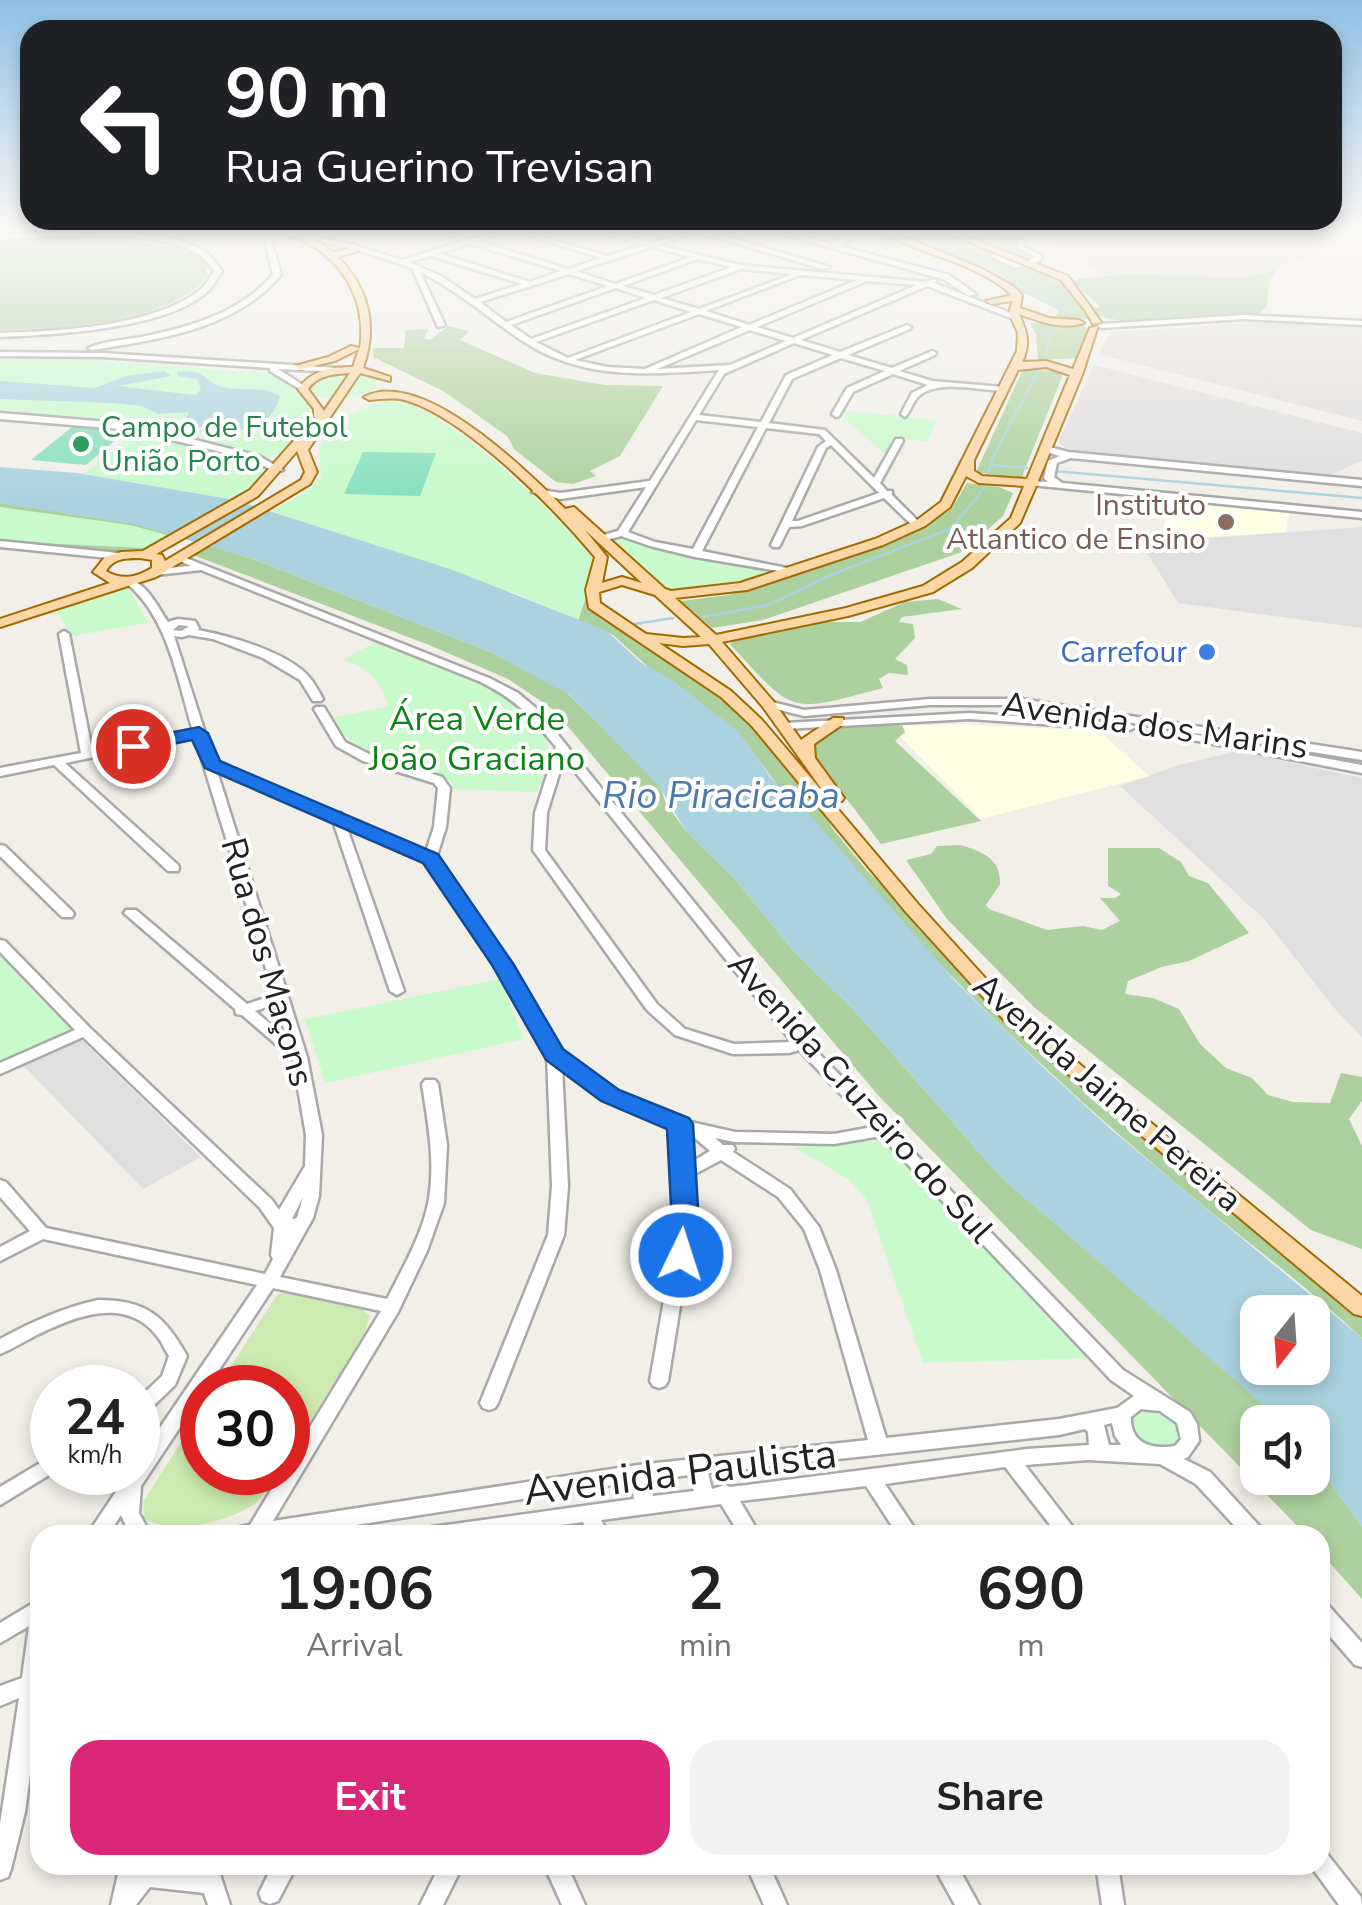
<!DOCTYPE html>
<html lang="en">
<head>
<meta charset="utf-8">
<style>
  :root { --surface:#fff; --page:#f2f2f2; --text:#222; --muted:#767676; --accent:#db2777 }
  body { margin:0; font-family:"Nunito Sans",sans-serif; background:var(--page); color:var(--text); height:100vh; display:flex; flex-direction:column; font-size:38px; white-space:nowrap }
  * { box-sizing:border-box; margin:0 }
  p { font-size:32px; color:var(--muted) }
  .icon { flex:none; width:55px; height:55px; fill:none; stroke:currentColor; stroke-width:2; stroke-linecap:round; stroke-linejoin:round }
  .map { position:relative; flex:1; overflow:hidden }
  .drawer { position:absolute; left:30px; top:1525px; width:1300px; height:350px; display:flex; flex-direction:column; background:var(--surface); border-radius:30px; box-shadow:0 5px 15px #0003 }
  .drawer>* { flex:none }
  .top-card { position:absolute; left:20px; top:20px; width:1322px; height:210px; border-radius:30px; box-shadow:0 5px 15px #0003; background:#202124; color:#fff; overflow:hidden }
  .needle { width:65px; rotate:197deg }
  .controls { position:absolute; left:1240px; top:1295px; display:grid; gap:20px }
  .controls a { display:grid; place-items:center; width:90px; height:90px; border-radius:20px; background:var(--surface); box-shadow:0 5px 15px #0003; font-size:50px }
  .speed { position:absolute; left:30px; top:1365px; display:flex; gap:20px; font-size:50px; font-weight:700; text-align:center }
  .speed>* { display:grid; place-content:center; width:130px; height:130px; border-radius:50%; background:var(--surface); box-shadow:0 5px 15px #0003; line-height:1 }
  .speed small { font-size:25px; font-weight:400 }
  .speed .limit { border:15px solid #d22; background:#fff; color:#111 }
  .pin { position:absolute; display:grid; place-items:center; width:85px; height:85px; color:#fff; margin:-42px; border:5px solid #fff; border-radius:50%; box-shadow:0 2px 10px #0007 }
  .me { position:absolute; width:110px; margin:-55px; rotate:4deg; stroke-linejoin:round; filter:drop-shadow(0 0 8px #0008) }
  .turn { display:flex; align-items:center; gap:35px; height:210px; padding:0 40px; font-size:45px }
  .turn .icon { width:130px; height:130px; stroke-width:2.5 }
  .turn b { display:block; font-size:70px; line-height:85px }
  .eta { display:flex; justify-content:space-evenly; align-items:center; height:170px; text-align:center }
  .eta b { font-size:60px; font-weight:700; line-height:70px }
  .primary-button { display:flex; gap:20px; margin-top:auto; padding:20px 40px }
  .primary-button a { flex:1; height:115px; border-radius:30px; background:var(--accent); color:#fff; font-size:40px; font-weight:700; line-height:115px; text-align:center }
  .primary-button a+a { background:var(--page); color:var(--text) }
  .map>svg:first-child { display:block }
  .residential { fill:#e0dfdf }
  .education { fill:#ffffe5 }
  .grass { fill:#cdebb0 }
  .forest { fill:#add19e }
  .park { fill:#c8facc }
  .pitch { fill:#88e0be }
  .water { fill:#aad3df; fill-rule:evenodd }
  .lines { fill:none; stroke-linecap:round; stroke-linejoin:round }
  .stream { stroke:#aad3df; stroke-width:2.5 }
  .minor-casing { stroke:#a9a9a9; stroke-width:5 }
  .major-casing { stroke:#a06b00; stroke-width:4 }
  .minor { fill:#fff; fill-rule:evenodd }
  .major { fill:#fcd6a4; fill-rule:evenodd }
  .route { fill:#1a73e8; stroke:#114b97; stroke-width:2.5 }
  .leisure-dot { fill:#2e9e5b; stroke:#fff; stroke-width:4 }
  .education-dot { fill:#8d6e63; stroke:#fff; stroke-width:4 }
  .shop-dot { fill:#3f7fe0; stroke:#fff; stroke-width:4 }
  .labels { text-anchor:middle; stroke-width:8; stroke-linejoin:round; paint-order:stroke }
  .far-leisure-label { font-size:30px; fill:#27864d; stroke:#fff; text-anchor:start }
  .far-education-label { font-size:30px; fill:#785e54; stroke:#fff; text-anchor:end }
  .far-shop-label { font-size:30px; fill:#366cbe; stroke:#fff; text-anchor:end }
  .park-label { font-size:35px; fill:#0c8416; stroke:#fff }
  .street-label { font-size:35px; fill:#222; stroke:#fff }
  .water-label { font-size:38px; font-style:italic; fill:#4a7aab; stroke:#fff }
  .near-street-label { font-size:42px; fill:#222; stroke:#fff }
</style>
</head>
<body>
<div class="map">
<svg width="1362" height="1905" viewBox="0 0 1362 1905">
  <rect width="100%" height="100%" fill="#f2efe9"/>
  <g class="residential">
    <path d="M1060,231H1349L1310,256L1229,286L1102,274L1057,242Z"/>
    <path d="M1287,321L1362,325V421L1098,354L1111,332Z"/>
    <path d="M1094,365L1362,433V461L1328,476L1067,450L1058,442Z"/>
    <path d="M1362,527V628L1178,603L1141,543Z"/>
    <path d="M1237,751L1362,778V1037L1335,1009L1265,920L1120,786L1179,765Z"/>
    <path d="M78,1037L201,1157L143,1189L22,1064Z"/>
  </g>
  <g class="education">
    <path d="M1168,497L1290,509L1286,532L1163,540Z"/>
    <path d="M967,724L1099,731L1149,776L981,819L890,726Z"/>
  </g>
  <g class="grass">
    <path d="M282,1293L361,1307L370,1317L362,1339L288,1456V1388L217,1387L277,1295Z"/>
    <path d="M202,1409V1472L276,1473C270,1483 263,1499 253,1505C224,1523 174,1535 144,1519L143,1502Z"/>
  </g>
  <g class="forest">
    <path d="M897,231H1008L989,232L1017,237V250L1029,255L1015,256L1014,260L1075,290L1096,308L1100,307L1075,283L1079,279L1129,274L1242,278L1277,270L1269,281L1267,306L1259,313L1207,318L1179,326L1141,324L1139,328H1119L1129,323L1094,315L1077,323L1087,328L1093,338L1077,358L1038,360L1036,335L1030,323L1060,322L1055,317L1059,310Z"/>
    <path d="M0,238C36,238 182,235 202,260C206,265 206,270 208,275C172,324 57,329 0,330Z"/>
    <path d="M448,326L469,331L460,340L535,373L605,385L663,386L620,456L590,471L596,476L573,484L556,482L514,449L507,436L443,391L373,357L374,348H404L406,330L428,329L424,339L430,340Z"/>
    <path d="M1023,369L1064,372L1021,479L976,472Z"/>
    <path d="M967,483L999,487L1013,493L1003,516L962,552L763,620L712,628L681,601L728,595L808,572L922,529L952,508Z"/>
    <path d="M0,503L134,523L176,535L148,552L112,554L0,547Z"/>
    <path d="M210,546L253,559L488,651L565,691L658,781L666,803L685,830L735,879L791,948L854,1010L1001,1177L1276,1414L1283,1422H1258V1478H1312L1313,1461L1362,1526V1599L1320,1552V1535H1306L877,1094L554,710L508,679L429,645L193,555Z"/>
    <path d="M593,577L587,598L592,606L723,695L754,724L815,795L832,828L864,867L1006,1016L1362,1316V1338C1297,1277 1225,1226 1158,1168C1027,1057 903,935 797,800L779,787L737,731L670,679L655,673L613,635L578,620Z"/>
    <path d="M938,599L962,609L902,617L899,622L913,624L915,638L895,659L907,665L908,675L889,673L879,679L883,688C788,713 796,716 730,644L739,638L816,622H860L905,602Z"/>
    <path d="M844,723L902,725L905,732L895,741L981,821L881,844L813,755L814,742Z"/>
    <path d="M961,845C982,852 1001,858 1000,884L986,905L989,909L1047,930L1083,926L1102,930L1120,921L1100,898H1115L1121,894L1108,886V848H1159L1181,862L1189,876L1208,883L1249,933L1189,961L1162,967L1128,981L1125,994L1153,998L1179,1009L1200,1044L1226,1068L1252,1078L1268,1095L1293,1102L1330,1103L1341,1073L1362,1077V1101L1349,1119L1362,1146V1249L1311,1230L1034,1007L947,919L906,860L931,854L937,846Z"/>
  </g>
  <g class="park">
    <path d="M845,231H882L953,262L936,264L851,237Z"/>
    <path d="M0,359H80L276,374L296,387L316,409L306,435L293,449L266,458L138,425L0,414Z"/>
    <path d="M351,372L377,379L376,388C357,401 325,404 306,389L307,385L328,374Z"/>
    <path d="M387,400C442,399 549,510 587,550L595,563L578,620L525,597L272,511L307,491L321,476L319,448L338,418Z"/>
    <path d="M844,410L937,420L927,442L897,438L886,455L843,417Z"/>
    <path d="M139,429L253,459L267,468V473L235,500L84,474Z"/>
    <path d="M0,507L130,525L167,535L144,548L0,541Z"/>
    <path d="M624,536L780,573C755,580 685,602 663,588C643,576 625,556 608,541Z"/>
    <path d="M127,586L148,623L72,636L56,611Z"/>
    <path d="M377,641C424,661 547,695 549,755C549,766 541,781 537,792L453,789L452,783C416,757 354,764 332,718L389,706C379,680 371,669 343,660Z"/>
    <path d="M0,954L75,1031L0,1065Z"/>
    <path d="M500,979L524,1039L325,1083L305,1019Z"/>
    <path d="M883,1137L1091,1358L923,1363L867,1200L848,1179L795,1148Z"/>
    <path d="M1159,1405L1187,1430L1176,1450L1139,1446L1127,1416L1132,1410Z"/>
  </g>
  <g class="pitch">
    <path d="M77,423L130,428L86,465L31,460Z"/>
    <path d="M363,452L436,453L420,496L344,494Z"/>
  </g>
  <g class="water">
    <path d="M164,371L172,376L117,386L195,395L201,390L197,379L178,376L177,372C207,368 203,382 222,387C242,392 262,385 280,396C272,436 222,435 190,424L186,421L189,412L158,414L142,406L112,403L0,399V381L95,388L125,376Z"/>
    <path d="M0,467L77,473L235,500L453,570L607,631L640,662L670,679L738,731L772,779L797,800L955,981L1045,1069L1113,1131L1362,1338V1526L1313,1461L1312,1422H1283L1001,1177L854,1010L791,948L735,879L685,830L659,786L570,695L488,651L253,559L134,524L0,503ZM1258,1312H1312V1368H1258Z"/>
  </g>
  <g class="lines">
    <g class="stream">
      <path d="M992,465L1027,468"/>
      <path d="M1054,471L1362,498"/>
      <path d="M703,617L768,605L831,575L952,528L984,488L993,457L1045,358L1051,335L1072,312L911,231"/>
      <path d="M635,624L673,618"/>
    </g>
    <defs>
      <g id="minor">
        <path d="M263,231H269L281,275C234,330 159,339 92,350L88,348C104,341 124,340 141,337C191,327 239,313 273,275Z"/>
        <path d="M290,231L351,244L402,260L464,241L434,231C446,231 456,236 467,238C481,240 495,231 509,231L478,241L568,269L602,258L512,231H521L608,256L644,245L594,231H603L652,243L690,231H707L830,267L823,269L698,232L659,245L740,265L926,282L933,279L937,281L934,283L1018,316L1011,318L927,286L801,340L840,352L907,325L911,327L910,329L848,355L892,368L932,351L936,353L935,355L899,371L932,381L1003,387L1007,389L1003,391C980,390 935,379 918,397C912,403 911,411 905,417L901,414L912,393L928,385L893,374L853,392L839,416L836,417L832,414L847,388L885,371L841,358L792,379L769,423L825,430L874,478L896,439H902L903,441L880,483L887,491H892V495L922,525L914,527L884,498L802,526L789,527L779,547H773L771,545L818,447L826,441L819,434L766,428L702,551L792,569L796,570V574L695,557L650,546L621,536L603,541L598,538L600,536L618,531L646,487L560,499L532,492L537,489L560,493L650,481L719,370C653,374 589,381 529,345C492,322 461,292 420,272L445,325L438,327L412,268L364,252L290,233ZM471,244L561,271L530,282L438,253ZM652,247L691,257L615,284L576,271ZM431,256L522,284L475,299L441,276L409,262ZM698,259L732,267L654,295L623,286ZM741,269L793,274L699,309L661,298ZM569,274L608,286L506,322L480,302ZM800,275L857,280L749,325L706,311ZM867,281L917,285L793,338L757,327ZM616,288L646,298L531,339L511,325ZM654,300L691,312L568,358L536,342ZM699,314L742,327L645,369L607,367L575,360ZM750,330L786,341L730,365L657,369ZM794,343L833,355L786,375L761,422L699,415L724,374ZM696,420L758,427L693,549L655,542L628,532ZM831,445L879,493L798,521H792L826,448Z"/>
        <path d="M771,231H780L832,244L842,239L836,231H842L849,240L839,246L949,275L976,294L969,296L943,279Z"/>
        <path d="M85,232C121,232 175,231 206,252C212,257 217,265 222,271C218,277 214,285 209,290C170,329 53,335 0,337V333C57,331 154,327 200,290C206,285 210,278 214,271C209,265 205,258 198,254C149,226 56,237 0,239V235Z"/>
        <path d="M1018,240H1022L1023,246L1042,256V258L1035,264H1029V260L1035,257L1018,248Z"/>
        <path d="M992,255H996L1022,266L1015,268L992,257Z"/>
        <path d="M1244,315L1362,321V325L1244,319L1101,328L1097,326L1101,324Z"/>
        <path d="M0,352L103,353L339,368L343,370L339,372L278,369L306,387V391H303L270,371V368L103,357L0,356Z"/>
        <path d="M0,413L132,424L259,456L283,470L275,472L253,460L132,430L0,419Z"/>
        <path d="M1046,446L1068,452L1362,480V486L1071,458L1057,463L1054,477L1062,483L1362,512V518L1031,485V481L1048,482L1044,478L1048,461L1060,456L1043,451V447Z"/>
        <path d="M0,541L119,553L124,556L119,559L0,547Z"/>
        <path d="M181,556L489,678L518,693L537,709L807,1041L1123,1370L1190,1412L1197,1424L1199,1441L1188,1457L1184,1459L1210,1472L1262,1529L1265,1535H1243L1196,1484L1160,1464L1088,1460L1025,1465L1079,1535H1058L1005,1467L885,1484L919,1535H898L866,1486L740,1501L760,1535H740L721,1504L601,1520L609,1535H589L583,1522L490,1535H422L425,1529L432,1527L634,1499L631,1482L292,1535H228L231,1529L250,1525L282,1472H288V1463L381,1311L273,1288L207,1388H202V1394L141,1486L139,1513L151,1535H130L121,1515L108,1535H87L129,1472H138V1460L257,1285L43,1239L0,1261V1247L30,1231L0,1197V1180L6,1182L46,1228L265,1274L273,1259L271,1255L274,1228L260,1208L83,1037L0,1074V1063L75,1030L0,952V940L5,941L90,1028L272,1200L279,1210L305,1166L306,1135L293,1059L242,1015L236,1014L235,1009L124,913L126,910H136L247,1004L274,995L195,737L65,763L178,865L179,868L178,871H168L54,765L0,776V768L81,753L59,634L64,631L69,634L92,750L193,731C178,682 168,616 126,583V579C146,581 157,606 168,622L178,619L195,621L199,628L198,630C230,636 288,652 310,678C315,684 319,692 323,699L321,701H313L300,680L263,658L213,639L189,635L182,637L174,636L214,761L334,813H341L344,817L426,852L434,827L438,788L434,783L363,761L336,746L314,709L316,707H324L345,742L371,755L442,777L450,788L446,827L436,859L510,965L560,1052L615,1091L673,1118L735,1132L834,1134L872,1127L799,1050L789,1053L733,1054L675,1035L647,1010L533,850L535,813L556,747C529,714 519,702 481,682L201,570L156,575L151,572L156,569L191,566L176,559ZM179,625L187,626L188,627L181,631L173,630ZM564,758L792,1042L734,1044L685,1029L657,1004L545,850L547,813ZM217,771L333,821L390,991L397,995L404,991L347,828L425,862L496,965L547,1055L552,1186L548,1235L480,1403L483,1408L489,1410L495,1408L498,1403L564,1235L568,1186L562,1068L605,1099L672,1128L677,1225L650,1381L653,1386L659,1388L665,1386L668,1381L693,1225L691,1176L721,1160L778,1197L804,1229L820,1270L868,1440L638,1465L273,1521L398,1312L427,1251L444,1203L447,1145L438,1084L435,1080H425L422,1084C428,1123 436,1164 428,1204C421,1237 402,1269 387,1299L280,1277L313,1218L319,1196L322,1135L307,1057ZM276,1004L287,1038L255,1011ZM688,1132L710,1151L690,1163ZM881,1136L1111,1380L1134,1396L1117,1408L1059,1419L886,1438L836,1270L819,1227L790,1189L733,1152L735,1149L733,1145H723L715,1138L735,1142L834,1144ZM303,1197L297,1218L292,1219ZM1141,1409L1160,1411L1177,1423L1181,1439L1175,1446C1152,1450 1130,1443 1131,1417ZM1112,1423L1115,1436L1121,1445H1109L1104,1425ZM1085,1429L1088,1432L1089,1445L1027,1449L730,1487L725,1485L712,1489L708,1473L1059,1435ZM689,1475L694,1491L653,1496L649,1480Z"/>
        <path d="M930,699H1021L1362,752V760L1021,705H930L804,716L764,706L762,704L768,701L804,710Z"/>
        <path d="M969,713L1130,724L1136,727L1130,730L969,719L785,729L779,726L785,723Z"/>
        <path d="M1176,731L1362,765V773L1172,736L1170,734Z"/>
        <path d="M0,845L5,846L72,911L74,914L72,917H62L0,856Z"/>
        <path d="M98,1300C146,1300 164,1315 187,1356L175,1385L144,1415L138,1417V1399L162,1376L169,1356C165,1350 162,1342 157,1336C125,1295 73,1317 35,1336C23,1342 12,1349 0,1354V1339C32,1322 62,1308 98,1300Z"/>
        <path d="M52,1456L54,1472L0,1505V1487Z"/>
        <path d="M40,1599V1699L25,1812L11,1869L8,1877L0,1880V1824L19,1698L0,1706V1686L22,1678L29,1626L0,1643V1623Z"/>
        <path d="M1320,1601L1327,1604L1362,1643V1667L1355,1665L1320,1625Z"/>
        <path d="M1320,1852L1328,1855L1361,1897L1362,1905H1339L1310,1865H1320Z"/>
        <path d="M120,1865H164L196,1870L195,1865H217L230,1905H208L204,1893L150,1887L136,1905H111Z"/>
        <path d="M273,1865H297L278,1901L270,1904L262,1901L259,1893Z"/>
        <path d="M440,1865H463L443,1905H420Z"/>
        <path d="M544,1865H567L585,1905H562Z"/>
        <path d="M746,1865H769L787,1905H764Z"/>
        <path d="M933,1865H957L979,1905H955Z"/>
        <path d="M1096,1865H1118L1124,1905H1102Z"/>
      </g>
      <g id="major">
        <path d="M281,231C301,230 317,240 333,252L358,247V251L338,257C369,289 378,326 363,368L390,377V381L360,373L308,450L317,472L310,484L156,577L0,627V619L110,583L93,572L105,557L121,552L143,551L250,490L298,436H306L318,420L314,417V409L298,389C311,370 331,367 353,367L359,349L335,361L300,369L295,366L328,357L351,346L360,348C366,309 350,271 317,249C306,241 292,237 281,231ZM350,373L324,411L308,389C318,375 334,374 350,373ZM297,451L305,472L301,480L165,561L162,555L156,554L258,496ZM140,558L152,560V568C137,577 122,581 106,571C113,558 127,558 140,558Z"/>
        <path d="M880,231H890L980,268L1013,286L1022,295L1020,308L1049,318L1079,320L1084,323C1063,330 1040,322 1019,314C1027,332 1031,344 1022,362L1046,361L1073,369L1090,328L1098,326L1082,375L1038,481L1040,483L1036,486L1020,523L972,568L933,592L848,616L722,642L773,701L801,740L833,718H843V724L814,744L815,758L844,798L842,801H831L918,904L1016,1012L1362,1296V1316L1354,1314L1004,1020L906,912L752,726L721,697L589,608L586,590L595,557C555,509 468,420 408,401C396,397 382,399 369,400L364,397C422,367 526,470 565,509L574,507L665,589L671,591L740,583L875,539L917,520L941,502L1017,351L1018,333L1009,313L1013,301L991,304L986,301L1012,295C975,261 921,256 880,231ZM1046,367L1070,375L1027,479L982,476L974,471V460L1018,370ZM966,476L979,483L1024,486L1011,518L962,562L923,586L846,608L716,635L675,598L747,590L883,545L925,526L950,507ZM585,530L642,583L622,577L602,583L607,557ZM622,585L655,595L701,637L683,638L646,634L600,603L599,592ZM659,643L683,646L709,644L763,707L828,798L762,720L731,691Z"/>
        <path d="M943,231H953L1068,276L1101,322L1093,324L1085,310L1061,280Z"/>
      </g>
    </defs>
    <use href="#minor" class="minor-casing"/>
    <use href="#major" class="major-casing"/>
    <use href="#minor" class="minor"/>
    <use href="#major" class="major"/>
  </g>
  <linearGradient id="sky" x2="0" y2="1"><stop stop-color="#8fc0e4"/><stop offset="0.46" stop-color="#f9f8f5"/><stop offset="1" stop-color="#f9f8f5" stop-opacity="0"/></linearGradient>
  <rect width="1362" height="497" fill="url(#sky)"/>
  <path class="route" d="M199,727L208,733L220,761L438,854L514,965L563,1049L619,1090L689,1118L693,1124L699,1225L691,1262L681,1265L671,1262L667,1255L672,1225L667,1129L601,1101L546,1060L492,965L423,863L205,768L192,740L133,752L123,746L133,740Z"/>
  <circle class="leisure-dot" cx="81" cy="444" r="10"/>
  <circle class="education-dot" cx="1226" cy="522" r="10"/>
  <circle class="shop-dot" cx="1207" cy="652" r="10"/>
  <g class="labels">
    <g class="far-leisure-label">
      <text x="101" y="437">Campo de Futebol<tspan x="101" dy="34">União Porto</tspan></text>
    </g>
    <g class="far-education-label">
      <text x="1206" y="515">Instituto<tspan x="1206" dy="34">Atlantico de Ensino</tspan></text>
    </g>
    <g class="far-shop-label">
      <text x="1187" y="662">Carrefour</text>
    </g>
    <g class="park-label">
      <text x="477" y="730">Área Verde<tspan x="477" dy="40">João Graciano</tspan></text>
    </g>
    <g class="street-label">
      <text transform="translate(1155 725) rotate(8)" y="12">Avenida dos Marins</text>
      <text transform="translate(268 962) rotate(74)" y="12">Rua dos Maçons</text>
      <text transform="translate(1108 1092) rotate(41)" y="12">Avenida Jaime Pereira</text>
      <text transform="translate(861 1097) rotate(48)" y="12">Avenida Cruzeiro do Sul</text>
    </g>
    <g class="water-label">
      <text x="721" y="808">Rio Piracicaba</text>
    </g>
    <g class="near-street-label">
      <text transform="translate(680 1471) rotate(-7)" y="15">Avenida Paulista</text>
    </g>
  </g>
</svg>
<div class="controls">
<a><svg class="needle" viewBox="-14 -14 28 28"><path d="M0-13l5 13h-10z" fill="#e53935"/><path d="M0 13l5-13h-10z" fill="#767676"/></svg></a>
<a><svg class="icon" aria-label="sound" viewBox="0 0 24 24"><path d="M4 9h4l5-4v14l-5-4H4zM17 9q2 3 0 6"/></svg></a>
</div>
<div class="speed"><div>24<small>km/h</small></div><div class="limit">30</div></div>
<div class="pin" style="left:133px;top:746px;background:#d93025"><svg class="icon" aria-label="arrive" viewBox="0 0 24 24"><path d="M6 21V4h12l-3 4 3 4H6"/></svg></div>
<svg class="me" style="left:681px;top:1255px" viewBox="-20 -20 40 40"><circle r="17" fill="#1a73e8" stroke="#fff" stroke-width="3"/><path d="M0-11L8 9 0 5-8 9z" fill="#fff"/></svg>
<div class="top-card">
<div class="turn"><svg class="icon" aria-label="left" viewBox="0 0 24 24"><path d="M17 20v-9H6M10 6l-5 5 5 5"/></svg><div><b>90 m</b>Rua Guerino Trevisan</div></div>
</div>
<section class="drawer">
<div class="eta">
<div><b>19:06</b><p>Arrival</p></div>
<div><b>2</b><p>min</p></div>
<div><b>690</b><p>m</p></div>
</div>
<div class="primary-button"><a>Exit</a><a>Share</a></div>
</section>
</div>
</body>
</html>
